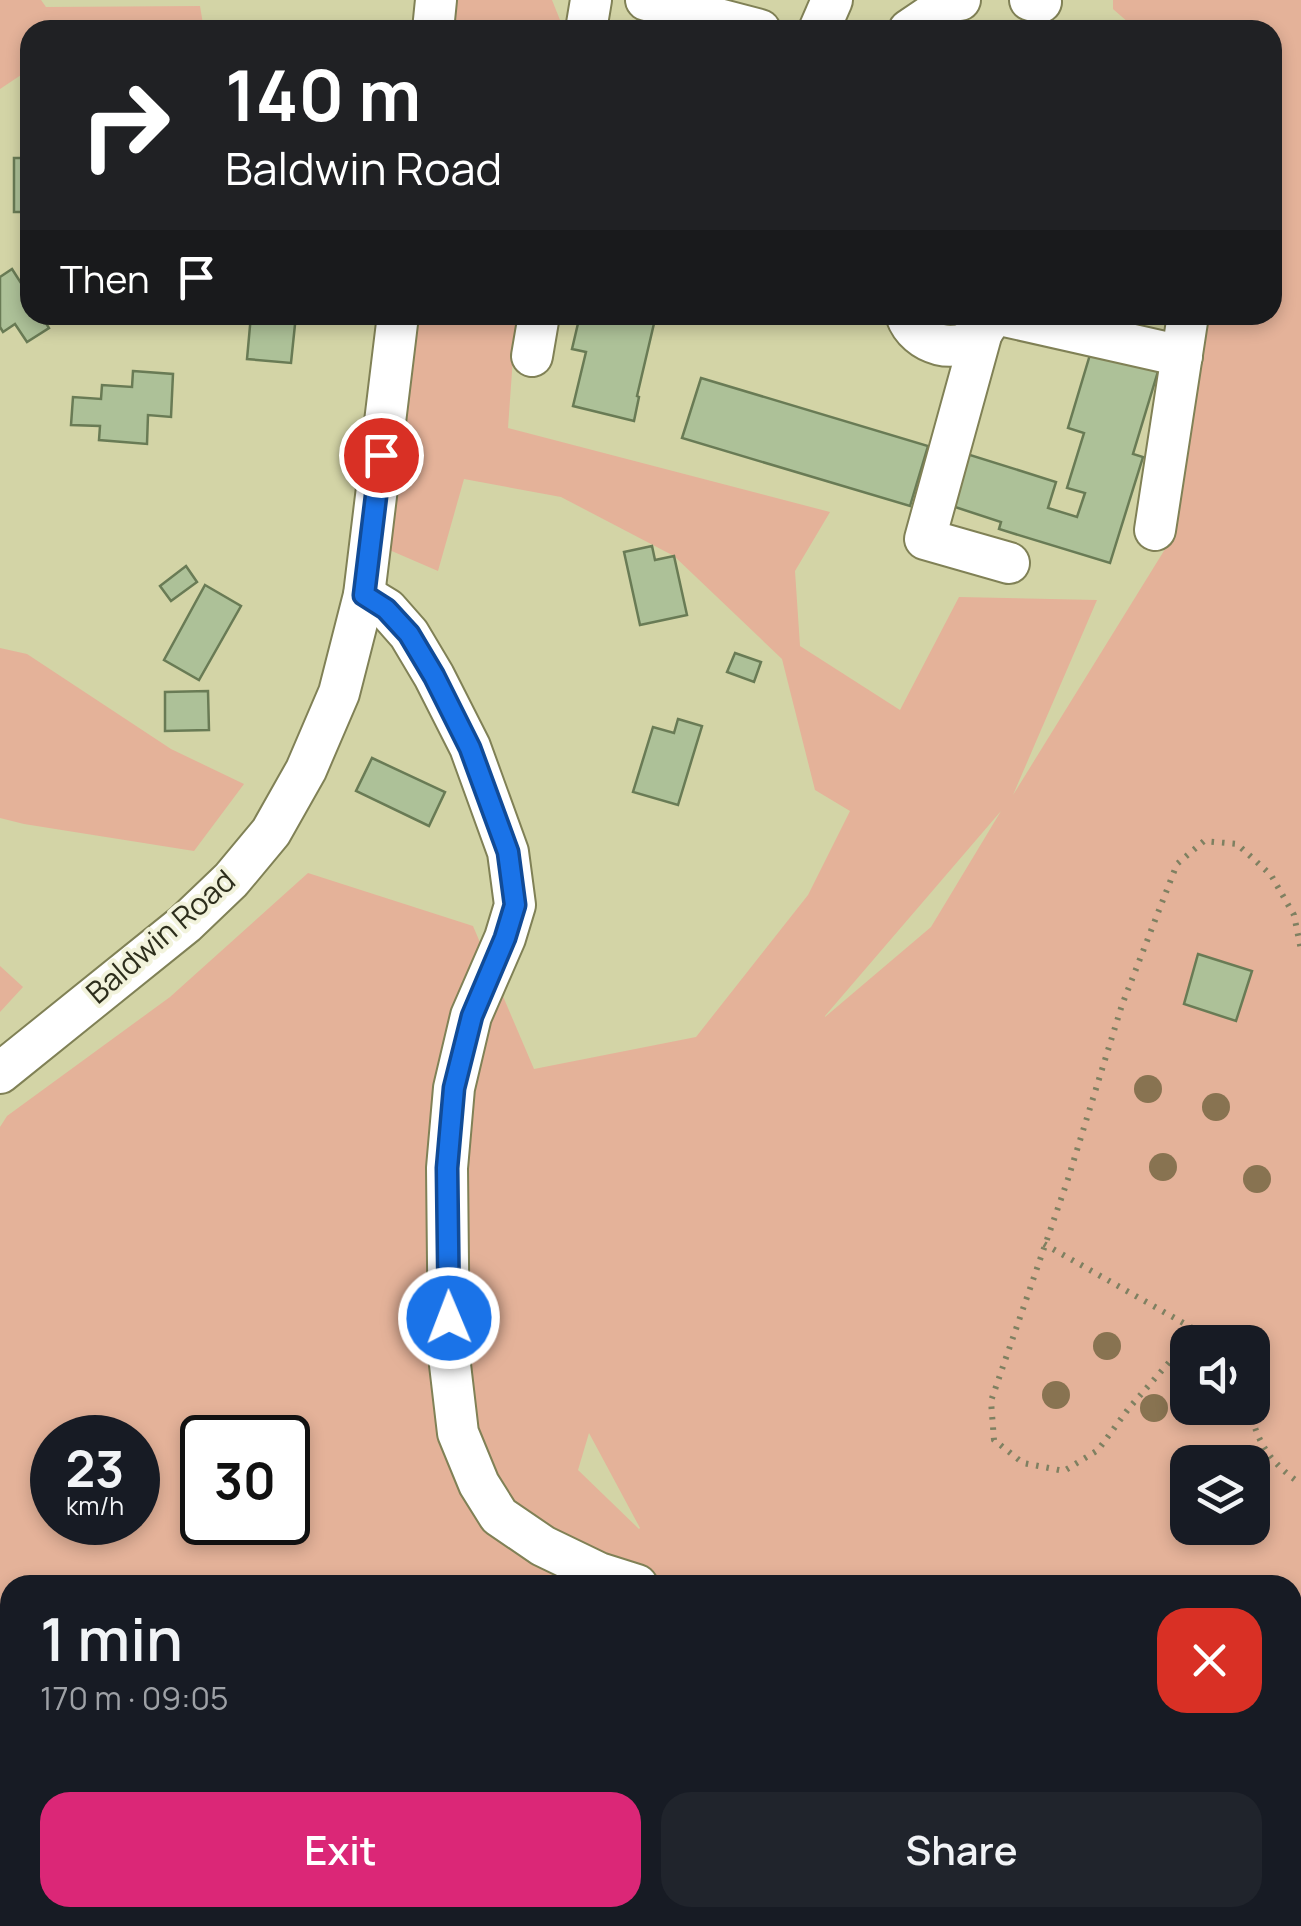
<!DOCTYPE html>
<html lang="en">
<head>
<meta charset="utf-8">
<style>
  :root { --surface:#171b24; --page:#20242c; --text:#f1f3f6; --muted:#9ea1a6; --accent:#db2777 }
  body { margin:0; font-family:Manrope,sans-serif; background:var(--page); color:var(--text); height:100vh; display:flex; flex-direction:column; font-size:38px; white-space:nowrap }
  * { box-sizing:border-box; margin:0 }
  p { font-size:32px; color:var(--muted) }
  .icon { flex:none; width:55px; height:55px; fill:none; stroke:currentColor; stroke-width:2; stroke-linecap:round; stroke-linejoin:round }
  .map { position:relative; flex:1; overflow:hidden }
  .details { position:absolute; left:0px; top:1575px; width:1302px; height:352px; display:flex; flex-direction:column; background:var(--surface); border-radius:30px 30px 0 0; box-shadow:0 5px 15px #0003 }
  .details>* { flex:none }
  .hud { position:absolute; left:20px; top:20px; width:1262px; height:305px; border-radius:30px; box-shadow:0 5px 15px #0003; background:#202124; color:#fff; overflow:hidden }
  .controls { position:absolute; left:1170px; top:1325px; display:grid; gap:20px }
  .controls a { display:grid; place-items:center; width:100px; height:100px; border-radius:20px; background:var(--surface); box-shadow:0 5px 15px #0003; font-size:50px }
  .speed { position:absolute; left:30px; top:1415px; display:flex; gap:20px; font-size:50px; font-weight:700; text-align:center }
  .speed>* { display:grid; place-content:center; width:130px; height:130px; border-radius:50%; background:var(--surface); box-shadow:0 5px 15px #0003; line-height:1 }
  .speed small { font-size:25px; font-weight:400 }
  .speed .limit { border:5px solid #111; border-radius:15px; background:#fff; color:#111 }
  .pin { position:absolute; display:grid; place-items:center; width:85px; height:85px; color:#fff; margin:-42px; border:5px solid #fff; border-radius:50%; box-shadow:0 2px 10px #0007 }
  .me { position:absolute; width:110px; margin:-55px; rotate:359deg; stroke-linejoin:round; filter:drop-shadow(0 0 8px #0008) }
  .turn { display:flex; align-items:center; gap:35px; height:210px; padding:0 40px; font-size:45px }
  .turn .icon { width:130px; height:130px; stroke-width:2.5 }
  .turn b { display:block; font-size:70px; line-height:85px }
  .then { display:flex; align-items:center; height:95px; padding:0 40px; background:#0003; gap:20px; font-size:38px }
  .round { display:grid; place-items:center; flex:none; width:105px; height:105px; border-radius:30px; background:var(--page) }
  .summary { display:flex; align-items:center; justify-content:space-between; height:170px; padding:0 40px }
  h1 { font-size:60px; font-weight:600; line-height:75px }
  .button { display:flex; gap:20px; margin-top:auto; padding:20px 40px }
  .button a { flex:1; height:115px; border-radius:30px; background:var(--accent); color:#fff; font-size:40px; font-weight:600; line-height:115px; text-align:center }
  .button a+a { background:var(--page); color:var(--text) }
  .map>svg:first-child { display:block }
  .green { fill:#e4b299; fill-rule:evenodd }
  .building { fill:#adc198; stroke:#697b55; stroke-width:2.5 }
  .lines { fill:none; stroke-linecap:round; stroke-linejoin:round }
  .minor-casing { stroke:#808156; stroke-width:44 }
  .path { stroke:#7f8061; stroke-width:6; stroke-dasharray:2.5 8; stroke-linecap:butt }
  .minor { stroke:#fff; stroke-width:40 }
  .tree { fill:#887351 }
  .route-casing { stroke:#114b97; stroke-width:25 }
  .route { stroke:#1a73e8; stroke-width:18 }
  .labels { text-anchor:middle; stroke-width:8; stroke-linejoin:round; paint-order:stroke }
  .street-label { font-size:30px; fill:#2d2e1c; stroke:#f2f3dc }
</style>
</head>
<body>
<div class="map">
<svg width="1301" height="1926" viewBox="0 0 1301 1926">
  <rect width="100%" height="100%" fill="#d3d4a6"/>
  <g class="green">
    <path d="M0,0H41L46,7L200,6L204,30H30V69L0,89Z"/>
    <path d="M457,0H552L564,30H453Z"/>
    <path d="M1113,0H1301V1926H166L159,1918H1292V1585H10V1774L0,1765V1127L7,1116L170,997L308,873L473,926L534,1069L696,1037L808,895L850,811L815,790L782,659L674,556L561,497L464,479L438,571L387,549L417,315H516L508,428L830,512L795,571L800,646L900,710L959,597L1097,600L1013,795L1175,533L1207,315H1272V30H1137L1113,9ZM1001,811L931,927L825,1017V1016ZM1188,1342H1252V1408H1188ZM589,1433L640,1528L639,1529L578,1470ZM52,1438H138V1522H52ZM202,1438H288V1522H202ZM1188,1462H1252V1528H1188Z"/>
    <path d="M0,648L27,654L171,749L244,784L194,851L24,824L0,818Z"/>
    <path d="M0,966L23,987L0,1012Z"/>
  </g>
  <g class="building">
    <path d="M620,22L661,30H618Z"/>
    <rect x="14" y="158" width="16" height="54"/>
    <path d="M12,269L30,297V315H41L49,328L27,342L15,324L3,332L0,327V277Z"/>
    <path d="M251,315H296L291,363L247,359Z"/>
    <path d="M580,315H656L637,396L639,397L634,421L573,406L586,352L572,349Z"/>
    <path d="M1092,348L1159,368L1133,454L1143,457L1110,563L999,529L1001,522L952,506L967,454L1056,482L1048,508L1077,517L1085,493L1067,488L1084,433L1068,428Z"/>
    <path d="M133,371L173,374L171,417L148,415L147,444L99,440L100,426L71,425L73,397L101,399L102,385L132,387Z"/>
    <path d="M701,378L928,446L910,506L682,438Z"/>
    <path d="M652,546L655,560L674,556L687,615L640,625L624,552Z"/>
    <path d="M186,566L197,582L171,601L160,586Z"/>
    <path d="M205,585L241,606L199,680L164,660Z"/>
    <path d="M735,653L761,662L754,682L727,672Z"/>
    <path d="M208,691L209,730L165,731V692Z"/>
    <path d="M678,719L702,726L678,805L633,792L653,727L674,733Z"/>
    <path d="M372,758L445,792L429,826L356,791Z"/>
    <path d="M1198,954L1252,971L1236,1021L1184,1004Z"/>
  </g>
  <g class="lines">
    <defs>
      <g id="minor">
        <path d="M646,0L760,30"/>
        <path d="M1030,0L1041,2"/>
        <path d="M433,30L436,0"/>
        <path d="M586,30L591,0"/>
        <path d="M819,30L832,0"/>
        <path d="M909,30L952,1L960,0"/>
        <path d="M906,315C917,346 958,357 982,332C983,331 990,320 991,318"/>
        <path d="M1000,315L1182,356"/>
        <path d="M982,332L925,539L1009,563"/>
        <path d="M532,356L539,315"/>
        <path d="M1155,530L1188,315"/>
        <path d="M364,595L387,609L409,634L434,676L470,747L508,852L515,905L505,938L471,1016L454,1088L447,1168L449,1356L458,1433L479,1484L499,1516L543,1546L599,1573L637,1585"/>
        <path d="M0,1073L185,924L231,880L271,832L306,770L339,693L364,595L398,315"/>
        <path d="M1292,1781L1301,1783"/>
        <path d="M0,1818L10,1829"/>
        <path d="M92,1918L100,1926"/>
      </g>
    </defs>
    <use href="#minor" class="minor-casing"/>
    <g class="path">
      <path d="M1044,1244L1194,1329L1213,1342"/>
      <path d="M1194,1329L1172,1359L1129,1408L1098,1450L1064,1471L1023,1463L994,1440L991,1401L1068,1179L1122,1005L1177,864L1204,841L1237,844L1271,875L1294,915L1301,950"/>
      <path d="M1250,1408C1257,1444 1271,1463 1301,1484"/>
    </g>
    <use href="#minor" class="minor"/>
  </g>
  <g class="tree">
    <circle cx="1148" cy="1089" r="14"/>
    <circle cx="1216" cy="1107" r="14"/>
    <circle cx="1163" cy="1167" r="14"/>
    <circle cx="1257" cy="1179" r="14"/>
    <circle cx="1107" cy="1346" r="14"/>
    <circle cx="1056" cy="1395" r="14"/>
    <circle cx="1154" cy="1408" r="14"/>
  </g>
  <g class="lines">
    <defs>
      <path id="route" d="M381,455L364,595L386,609L409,634L434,676L470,748L508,852L515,905L505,938L472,1016L454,1088L447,1168L449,1318"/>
    </defs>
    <use href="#route" class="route-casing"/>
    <use href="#route" class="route"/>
  </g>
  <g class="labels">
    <g class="street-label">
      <text transform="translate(161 937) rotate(-41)" y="10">Baldwin Road</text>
    </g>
  </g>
</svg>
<div class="controls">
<a><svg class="icon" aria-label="sound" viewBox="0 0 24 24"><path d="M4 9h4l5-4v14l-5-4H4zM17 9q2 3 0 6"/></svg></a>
<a><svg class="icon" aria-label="layers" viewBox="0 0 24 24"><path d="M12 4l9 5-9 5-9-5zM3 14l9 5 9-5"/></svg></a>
</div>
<div class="speed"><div>23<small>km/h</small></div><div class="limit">30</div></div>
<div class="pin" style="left:381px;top:455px;background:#d93025"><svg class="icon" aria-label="arrive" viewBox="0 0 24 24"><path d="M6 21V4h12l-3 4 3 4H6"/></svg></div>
<svg class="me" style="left:449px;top:1318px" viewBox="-20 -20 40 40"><circle r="17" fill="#1a73e8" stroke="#fff" stroke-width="3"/><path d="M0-11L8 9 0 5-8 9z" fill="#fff"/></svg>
<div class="hud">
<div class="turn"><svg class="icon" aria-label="right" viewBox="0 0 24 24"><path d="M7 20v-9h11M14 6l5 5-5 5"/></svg><div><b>140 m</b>Baldwin Road</div></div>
<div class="then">Then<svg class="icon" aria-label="arrive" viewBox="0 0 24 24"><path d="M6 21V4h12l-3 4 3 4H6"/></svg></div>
</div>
<section class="details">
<div class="summary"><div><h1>1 min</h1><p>170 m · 09:05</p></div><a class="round" style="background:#d93025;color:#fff"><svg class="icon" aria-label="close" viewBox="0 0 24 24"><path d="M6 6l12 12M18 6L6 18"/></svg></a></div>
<div class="button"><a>Exit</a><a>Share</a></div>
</section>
</div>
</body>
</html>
